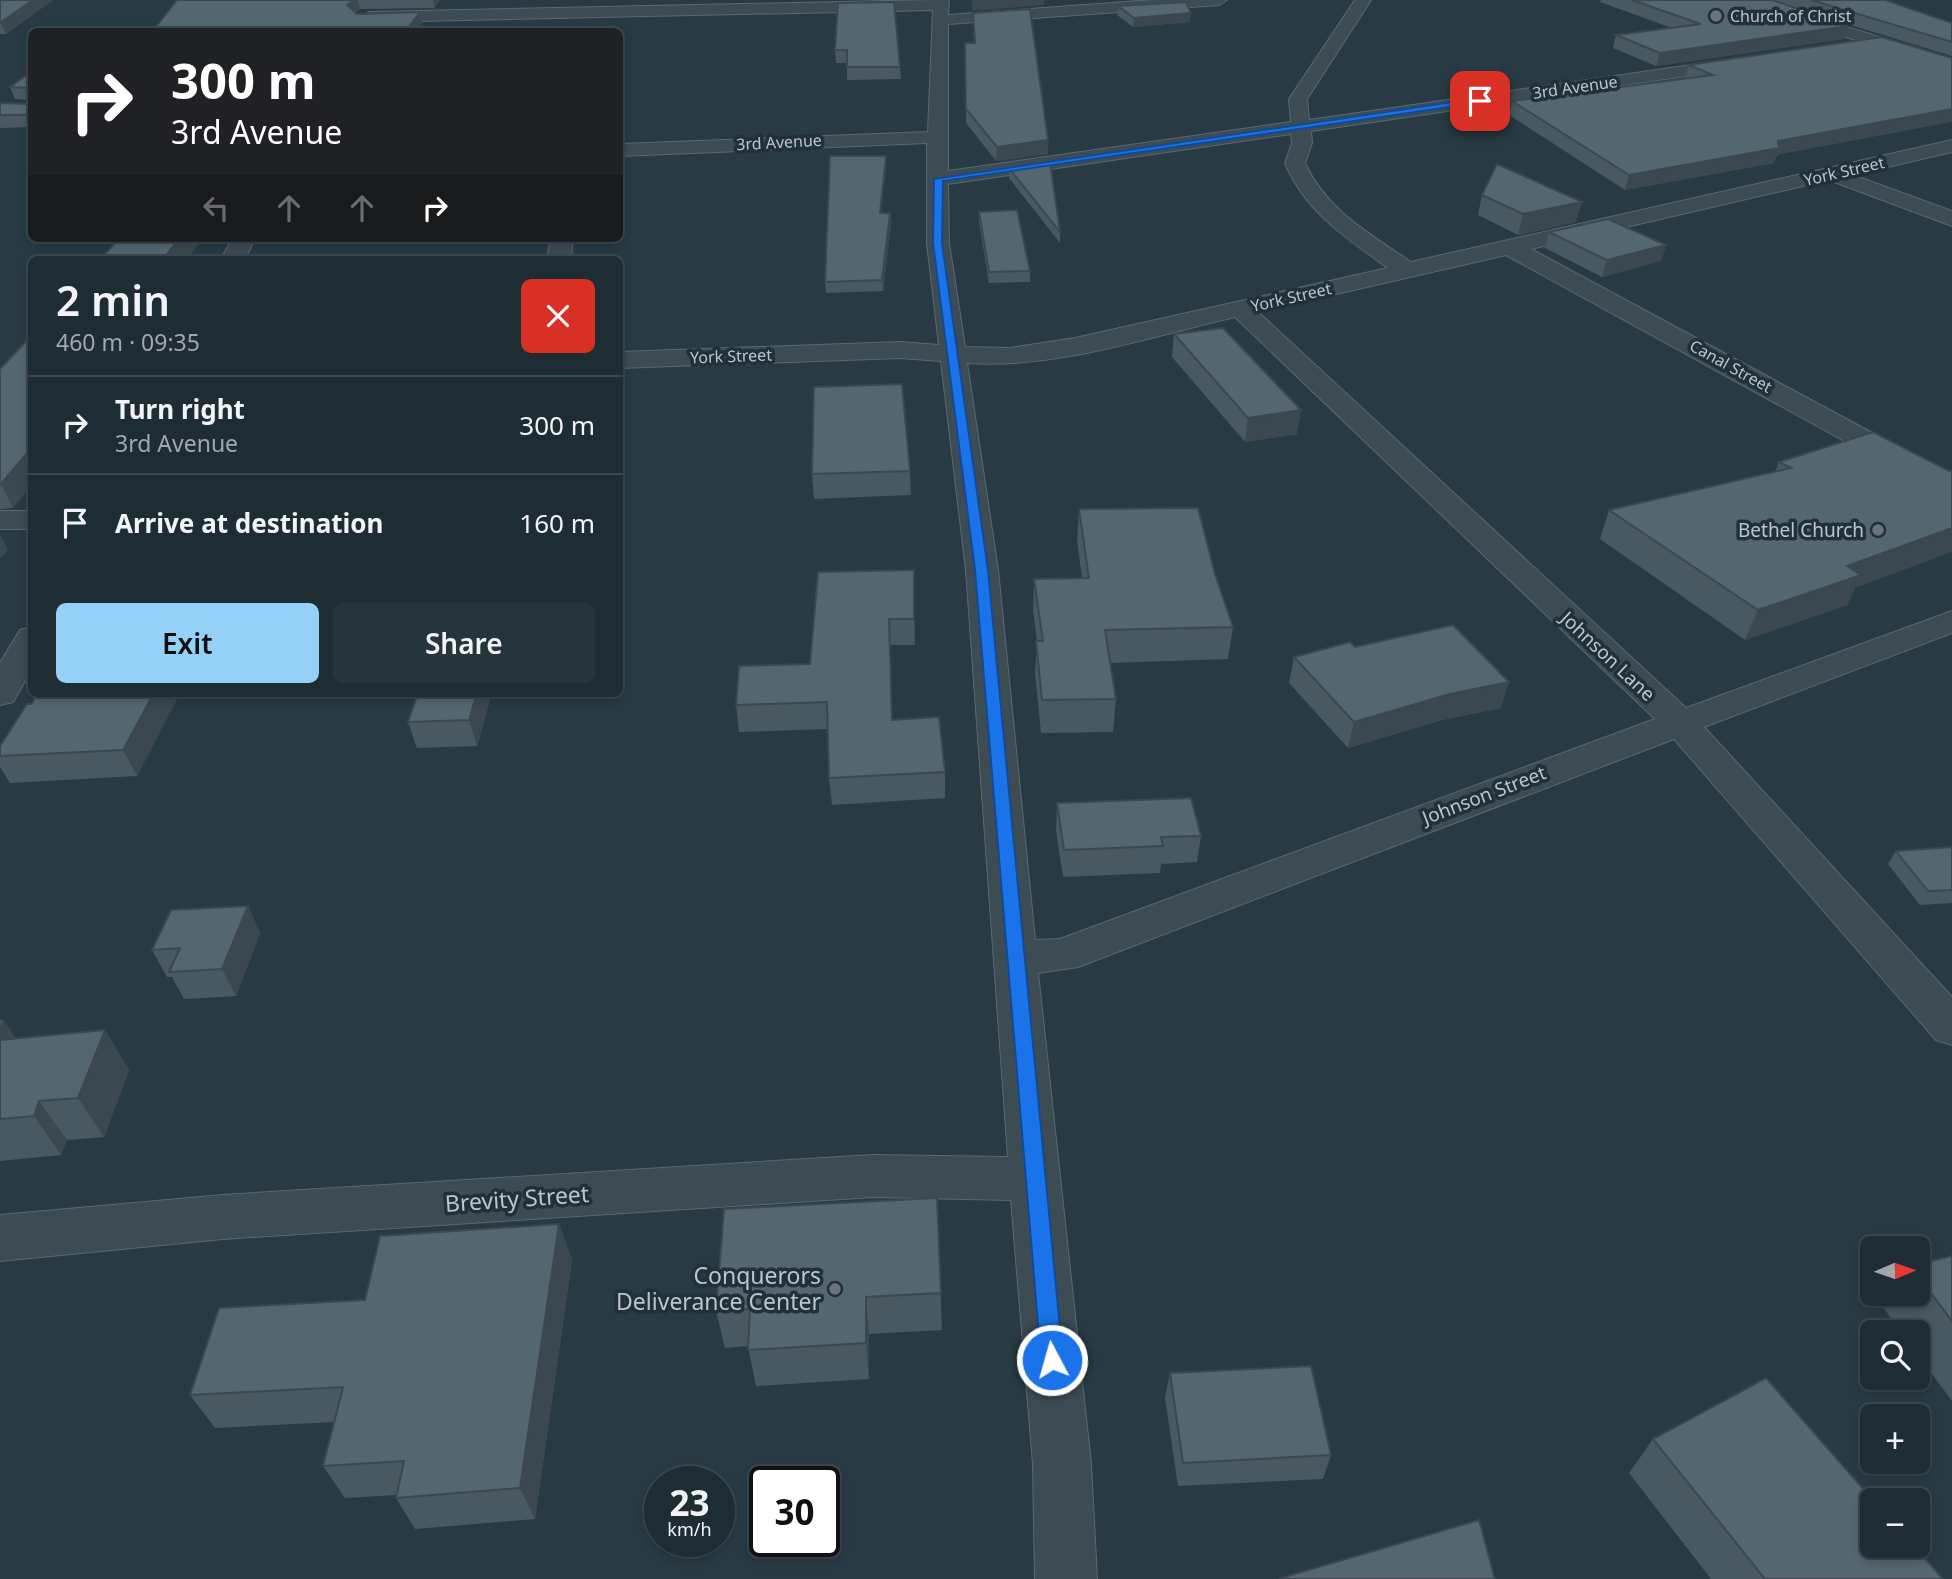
<!DOCTYPE html>
<html lang="en">
<head>
<meta charset="utf-8">
<style>
  :root { --surface:#1e2c33; --page:#26343b; --text:#f1f3f6; --muted:#a1a7ac; --line:#3c484e; --accent:#95d0f7 }
  body { margin:0; font-family:"Noto Sans",sans-serif; background:var(--page); color:var(--text); height:100vh; display:flex; flex-direction:column; font-size:26px; white-space:nowrap }
  * { box-sizing:border-box; margin:0 }
  p { font-size:23px; color:var(--muted) }
  .icon { flex:none; width:38px; height:38px; fill:none; stroke:currentColor; stroke-width:2; stroke-linecap:round; stroke-linejoin:round }
  .map { position:relative; flex:1; overflow:hidden }
  .side { position:absolute; left:28px; top:256px; width:595px; height:441px; display:flex; flex-direction:column; background:var(--surface); border-radius:10px; box-shadow:0 4px 10px #0003,0 0 0 2px var(--line) }
  .side>* { flex:none }
  .banner { position:absolute; left:28px; top:28px; width:595px; height:214px; border-radius:10px; box-shadow:0 4px 10px #0003,0 0 0 2px var(--line); background:#202124; color:#fff; overflow:hidden }
  .needle { width:46px; rotate:88deg }
  .tools { position:absolute; left:1860px; top:1236px; display:grid; gap:14px }
  .tools a { display:grid; place-items:center; width:70px; height:70px; border-radius:10px; background:var(--surface); box-shadow:0 4px 10px #0003,0 0 0 2px var(--line); font-size:35px }
  .speed { position:absolute; left:644px; top:1466px; display:flex; gap:14px; font-size:35px; font-weight:700; text-align:center }
  .speed>* { display:grid; place-content:center; width:91px; height:91px; border-radius:50%; background:var(--surface); box-shadow:0 4px 10px #0003,0 0 0 2px var(--line); line-height:1 }
  .speed small { font-size:18px; font-weight:400 }
  .speed .limit { border:4px solid #111; border-radius:10px; background:#fff; color:#111 }
  .pin { position:absolute; display:grid; place-items:center; width:60px; height:60px; color:#fff; margin:-30px; border-radius:14px; box-shadow:0 4px 10px #0006 }
  .me { position:absolute; width:77px; margin:-38px; rotate:354deg; stroke-linejoin:round; filter:drop-shadow(0 0 5px #0008) }
  .turn { display:flex; align-items:center; gap:24px; height:147px; padding:0 28px; font-size:32px }
  .turn .icon { width:91px; height:91px; stroke-width:2.5 }
  .turn b { display:block; font-size:49px; line-height:60px }
  .lanes { display:flex; align-items:center; height:66px; padding:0 28px; background:#0003; justify-content:center; gap:35px; direction:ltr }
  .lanes .off { opacity:.35 }
  .round { display:grid; place-items:center; flex:none; width:74px; height:74px; border-radius:10px; background:var(--page) }
  .headline { display:flex; align-items:center; justify-content:space-between; height:119px; padding:0 28px }
  h1 { font-size:42px; font-weight:600; line-height:52px }
  .button { display:flex; gap:14px; margin-top:auto; padding:14px 28px }
  .button a { flex:1; height:80px; border-radius:10px; background:var(--accent); color:#111; font-size:28px; font-weight:600; line-height:80px; text-align:center }
  .button a+a { background:var(--page); color:var(--text) }
  ul { padding:0; list-style:none }
  li { display:flex; align-items:center; gap:21px; height:98px; padding:0 28px; border-top:2px solid var(--line) }
  li div { flex:1 }
  li b { display:block; font-size:26px }
  li em { font-style:normal }
  .map>svg:first-child { display:block }
  .lines { fill:none; stroke-linecap:round; stroke-linejoin:round }
  .minor-casing { stroke:#5b6871; stroke-width:2 }
  .minor { fill:#3d4b53; fill-rule:evenodd }
  .wall { fill:#485961 }
  .shaded-wall { fill:#3b484f }
  .building { fill:#546771; stroke:#3b484f; stroke-width:2 }
  .route { fill:#1a73e8; stroke:#114b97; stroke-width:2 }
  .worship-dot { fill:#6b7280; stroke:#213039; stroke-width:2.5 }
  .labels { text-anchor:middle; stroke-width:7; stroke-linejoin:round; paint-order:stroke }
  .far-poi-label { font-size:16px; fill:#bac5cd; stroke:#213039; text-anchor:start }
  .far-street-label { font-size:16px; fill:#bac5cd; stroke:#213039 }
  .poi-label { font-size:19px; fill:#bac5cd; stroke:#213039; text-anchor:end }
  .street-label { font-size:19px; fill:#bac5cd; stroke:#213039 }
  .near-street-label { font-size:23px; fill:#bac5cd; stroke:#213039 }
  .near-poi-label { font-size:23px; fill:#bac5cd; stroke:#213039; text-anchor:end }
</style>
</head>
<body>
<div class="map">
<svg width="1952" height="1579" viewBox="0 0 1952 1579">
  <rect width="100%" height="100%" fill="#283a44"/>
  <g class="lines">
    <defs>
      <g id="minor">
        <path d="M933,0H949L948,15L1153,0H1227L1219,5L948,24V171L1291,122L1289,99L1355,0H1371L1307,99L1309,120L1740,58L1749,63L1740,68L1311,131L1312,143L1305,163C1326,210 1370,234 1411,262L1952,140V152L1853,175L1952,211V226L1829,180L1531,249L1952,476V497L1941,494L1506,255L1258,312L1686,708L1952,611V633L1704,727L1952,997V1045L1936,1040L1674,739L1078,967L1038,973L1091,1464L1097,1579H1035L1033,1464L1011,1200L873,1197L223,1239L0,1261V1215L223,1195L873,1155L1008,1157L966,570L941,361L900,358L620,368V352L900,342L939,345L927,243V143L620,156V144L928,132L933,10L369,22L361,17L369,12ZM1291,134L1292,143L1285,163C1305,211 1346,238 1388,268L1075,338L1010,348L965,347L949,243L948,184ZM1235,317L1655,719L1060,939L1035,940L998,570L967,363C1057,369 1149,337 1235,317Z"/>
        <path d="M1734,0H1758L1952,59V70L1736,3Z"/>
        <path d="M233,238H255L245,259H221Z"/>
        <path d="M551,238H573L571,259H547Z"/>
        <rect x="0" y="511" width="32" height="18"/>
        <path d="M32,627V669L13,702L0,705V663L20,630Z"/>
      </g>
    </defs>
    <use href="#minor" class="minor-casing"/>
    <use href="#minor" class="minor"/>
  </g>
  <g class="wall">
    <path d="M0,0H53L6,34H0Z"/>
    <path d="M177,0H440L434,8L360,9L356,12L357,14L422,23Z"/>
    <path d="M1601,0H1885L1952,23V56L1811,13L1844,39L1656,66L1613,48L1616,35L1672,28L1600,2Z"/>
    <path d="M838,3L900,67L901,79L847,80V63H836L835,50Z"/>
    <path d="M1118,6L1190,22L1133,27L1117,15Z"/>
    <path d="M973,13L1048,140V154L996,161L966,123L965,43H974Z"/>
    <path d="M1882,37L1777,155L1774,163L1625,190L1509,115L1512,101L1685,78L1689,65Z"/>
    <path d="M32,75V127L0,128V103L29,104V100L15,99L10,87Z"/>
    <path d="M886,166L881,213H890L891,224L883,291L826,293L825,282Z"/>
    <path d="M1009,168L1060,232V243L1009,178Z"/>
    <path d="M1482,195L1576,222L1518,235L1478,215Z"/>
    <path d="M979,212L1030,271V282L989,283L979,222Z"/>
    <path d="M1549,232L1666,245L1661,261L1602,277L1545,248Z"/>
    <path d="M1174,334L1297,434L1245,442L1172,357Z"/>
    <path d="M0,369L13,508L0,509Z"/>
    <path d="M1873,432L1855,588L1847,605L1745,640L1600,539L1609,510L1775,472L1779,462Z"/>
    <path d="M910,471L911,495L814,499L812,474Z"/>
    <path d="M1079,509L1215,574L1233,627L1228,659L1110,663L1116,699L1113,732L1041,733L1035,674L1037,641L1033,611L1034,579L1082,578L1077,540Z"/>
    <path d="M914,595L915,645H890L892,720L945,772V798L832,805L829,778L828,729L739,732L736,705L810,664Z"/>
    <path d="M1355,647L1501,708L1442,720L1348,748L1289,683L1294,657Z"/>
    <path d="M180,693L137,776L10,783L0,767V746L32,704Z"/>
    <path d="M491,696L477,746L417,748L408,722Z"/>
    <path d="M1057,803L1201,836L1197,862L1161,864L1160,873L1063,877L1056,830Z"/>
    <path d="M1952,847V903L1920,905L1888,864L1896,851Z"/>
    <path d="M248,906L260,933L236,996L184,999L172,977H167L152,950Z"/>
    <path d="M0,1020H3L16,1039L105,1030L129,1070L104,1137L67,1140L61,1155L0,1161Z"/>
    <path d="M937,1198L942,1330L869,1334V1379L756,1386L748,1346L725,1348L716,1311Z"/>
    <path d="M559,1224L572,1260L535,1519L415,1529L396,1498V1495L345,1498L323,1466L334,1422L215,1428L190,1395L365,1300Z"/>
    <path d="M1952,1256V1401L1918,1355V1332H1901L1880,1303L1888,1293H1918V1264Z"/>
    <path d="M1170,1373L1331,1455L1323,1479L1178,1486L1165,1398Z"/>
    <path d="M1653,1439L1943,1579H1711L1629,1473Z"/>
  </g>
  <g class="shaded-wall">
    <path d="M33,0H53L6,34L1,23Z"/>
    <path d="M355,0H358L360,9L350,16L347,5Z"/>
    <path d="M433,0H440L434,8Z"/>
    <path d="M972,0H1044V5L972,11Z"/>
    <path d="M420,12L422,23L416,32H405Z"/>
    <path d="M1191,13L1190,22L1133,27L1134,18Z"/>
    <path d="M1848,26L1844,39L1656,66L1660,53Z"/>
    <path d="M1952,109V122L1777,155L1774,163L1625,190L1629,175L1778,141Z"/>
    <path d="M1048,140V154L996,161L997,147Z"/>
    <path d="M886,156V166L880,224V213Z"/>
    <path d="M1582,202L1576,222L1518,235L1523,214Z"/>
    <path d="M890,213L891,224L883,291L882,280Z"/>
    <path d="M180,238H204L187,259H163Z"/>
    <path d="M1666,245L1661,261L1602,277L1607,260Z"/>
    <path d="M1301,410L1297,434L1245,442L1248,418Z"/>
    <path d="M32,447V485L13,508L1,484Z"/>
    <path d="M1952,528V552L1855,588L1847,605L1745,640L1758,610L1847,566Z"/>
    <path d="M0,534L8,550L0,559Z"/>
    <path d="M1509,682L1501,708L1442,720L1348,748L1354,722L1450,694Z"/>
    <path d="M154,693H180L137,776L123,750Z"/>
    <path d="M477,693H490L491,696L477,746L469,720Z"/>
    <path d="M248,906L260,933L236,996L222,969Z"/>
    <path d="M3,1020L30,1059L0,1052V1026Z"/>
    <path d="M105,1030L129,1070L104,1137L78,1098Z"/>
    <path d="M39,1101L67,1140L61,1155L34,1116Z"/>
    <path d="M559,1224L572,1260L535,1519L520,1488Z"/>
    <path d="M866,1297L869,1334V1379L866,1343Z"/>
  </g>
  <g class="building">
    <path d="M0,0H33L0,23Z"/>
    <path d="M177,0H355L347,5L357,14L420,12L405,32H152Z"/>
    <path d="M1632,0H1772L1848,26L1660,53L1616,35L1701,24Z"/>
    <path d="M1811,0H1885L1952,23V42Z"/>
    <path d="M894,2L900,67H847V50H835L838,3Z"/>
    <path d="M1186,2L1191,13L1134,18L1118,6Z"/>
    <path d="M1030,9L1048,140L997,147L966,109L965,43H975L973,13Z"/>
    <path d="M1882,37L1952,58V109L1778,141L1779,148L1629,175L1512,101L1713,75L1689,65Z"/>
    <path d="M27,75H32V115H0V103L29,104V88L10,87Z"/>
    <path d="M830,156H886L880,213H890L882,280L825,282Z"/>
    <path d="M1050,162L1060,232L1009,168Z"/>
    <path d="M1497,164L1582,202L1523,214L1482,195Z"/>
    <path d="M1017,210L1030,271L989,272L979,212Z"/>
    <path d="M1608,219L1666,245L1607,260L1549,232Z"/>
    <path d="M119,238H180L163,259H101Z"/>
    <path d="M1223,328L1301,410L1248,418L1174,334Z"/>
    <path d="M32,335V447L0,485V369Z"/>
    <path d="M902,384L910,471L812,474L814,387Z"/>
    <path d="M1873,432L1949,471H1952V528L1847,566L1861,575L1758,610L1609,510L1791,468L1779,462Z"/>
    <path d="M1198,508L1215,574L1233,627L1105,630L1116,699L1042,700L1036,641H1043L1034,579L1089,578L1079,509Z"/>
    <path d="M914,570V619H889L892,720L939,717L945,772L829,778L827,702L736,705L739,666L810,664L818,572Z"/>
    <path d="M1453,625L1509,682L1450,694L1354,722L1294,657L1350,642L1355,647Z"/>
    <path d="M36,693H154L123,750L0,756V746L27,704H32Z"/>
    <path d="M418,693H477L469,720L408,722Z"/>
    <path d="M1191,798L1201,836L1161,837L1163,846L1064,850L1057,803Z"/>
    <path d="M1952,847V890L1928,891L1896,851Z"/>
    <path d="M248,906L222,969L169,972L180,948L152,950L171,910Z"/>
    <path d="M105,1030L78,1098L39,1101L34,1116L0,1119V1040Z"/>
    <path d="M937,1198L941,1293L866,1297V1343L748,1350L750,1309L716,1311L724,1209Z"/>
    <path d="M559,1224L520,1488L396,1498L404,1461L323,1466L343,1387L190,1395L219,1308L365,1300L380,1236Z"/>
    <path d="M1952,1256V1321L1918,1276V1264Z"/>
    <path d="M1311,1366L1331,1455L1183,1463L1170,1373Z"/>
    <path d="M1766,1378L1873,1500L1872,1545H1913L1943,1579H1765L1653,1439Z"/>
    <path d="M1479,1520L1495,1579H1278Z"/>
  </g>
  <path class="route" d="M1480,98L1483,102L943,181L942,243L988,570L1063,1360L1060,1368L1052,1371L1044,1368L1041,1360L975,570L933,243L934,179Z"/>
  <g class="worship-dot">
    <circle cx="1716" cy="16" r="7"/>
    <circle cx="1878" cy="530" r="7"/>
    <circle cx="835" cy="1289" r="7"/>
  </g>
  <g class="labels">
    <g class="far-poi-label">
      <text x="1730" y="22">Church of Christ</text>
    </g>
    <g class="far-street-label">
      <text transform="translate(1575 87) rotate(-8)" y="6">3rd Avenue</text>
      <text transform="translate(779 142) rotate(-3)" y="6">3rd Avenue</text>
      <text transform="translate(1844 171) rotate(-13)" y="6">York Street</text>
      <text transform="translate(1291 297) rotate(-13)" y="6">York Street</text>
      <text transform="translate(731 356) rotate(-2)" y="6">York Street</text>
      <text transform="translate(1731 366) rotate(29)" y="6">Canal Street</text>
    </g>
    <g class="poi-label">
      <text x="1864" y="537">Bethel Church</text>
    </g>
    <g class="street-label">
      <text transform="translate(1608 656) rotate(43)" y="7">Johnson Lane</text>
      <text transform="translate(1484 795) rotate(-21)" y="7">Johnson Street</text>
    </g>
    <g class="near-street-label">
      <text transform="translate(517 1199) rotate(-4)" y="8">Brevity Street</text>
    </g>
    <g class="near-poi-label">
      <text x="821" y="1284">Conquerors<tspan x="821" dy="26">Deliverance Center</tspan></text>
    </g>
  </g>
</svg>
<div class="tools">
<a><svg class="needle" viewBox="-14 -14 28 28"><path d="M0-13l5 13h-10z" fill="#e53935"/><path d="M0 13l5-13h-10z" fill="#a1a7ac"/></svg></a>
<a><svg class="icon" aria-label="search" viewBox="0 0 24 24"><circle cx="10" cy="10" r="6"/><path d="M15 15l6 6"/></svg></a>
<a>+</a>
<a>−</a>
</div>
<div class="speed"><div>23<small>km/h</small></div><div class="limit">30</div></div>
<div class="pin" style="left:1480px;top:101px;background:#d93025"><svg class="icon" aria-label="arrive" viewBox="0 0 24 24"><path d="M6 21V4h12l-3 4 3 4H6"/></svg></div>
<svg class="me" style="left:1052px;top:1360px" viewBox="-20 -20 40 40"><circle r="17" fill="#1a73e8" stroke="#fff" stroke-width="3"/><path d="M0-11L8 9 0 5-8 9z" fill="#fff"/></svg>
<div class="banner">
<div class="turn"><svg class="icon" aria-label="right" viewBox="0 0 24 24"><path d="M7 20v-9h11M14 6l5 5-5 5"/></svg><div><b>300 m</b>3rd Avenue</div></div>
<div class="lanes"><svg class="icon off" aria-label="left" viewBox="0 0 24 24"><path d="M17 20v-9H6M10 6l-5 5 5 5"/></svg><svg class="icon off" aria-label="ahead" viewBox="0 0 24 24"><path d="M12 20V5M6 11l6-6 6 6"/></svg><svg class="icon off" aria-label="ahead" viewBox="0 0 24 24"><path d="M12 20V5M6 11l6-6 6 6"/></svg><svg class="icon" aria-label="right" viewBox="0 0 24 24"><path d="M7 20v-9h11M14 6l5 5-5 5"/></svg></div>
</div>
<section class="side">
<div class="headline"><div><h1>2 min</h1><p>460 m · 09:35</p></div><a class="round" style="background:#d93025;color:#fff"><svg class="icon" aria-label="close" viewBox="0 0 24 24"><path d="M6 6l12 12M18 6L6 18"/></svg></a></div>
<ul>
<li><svg class="icon" aria-label="right" viewBox="0 0 24 24"><path d="M7 20v-9h11M14 6l5 5-5 5"/></svg><div><b>Turn right</b><p>3rd Avenue</p></div><em>300 m</em></li>
<li><svg class="icon" aria-label="arrive" viewBox="0 0 24 24"><path d="M6 21V4h12l-3 4 3 4H6"/></svg><div><b>Arrive at destination</b></div><em>160 m</em></li>
</ul>
<div class="button"><a>Exit</a><a>Share</a></div>
</section>
</div>
</body>
</html>
